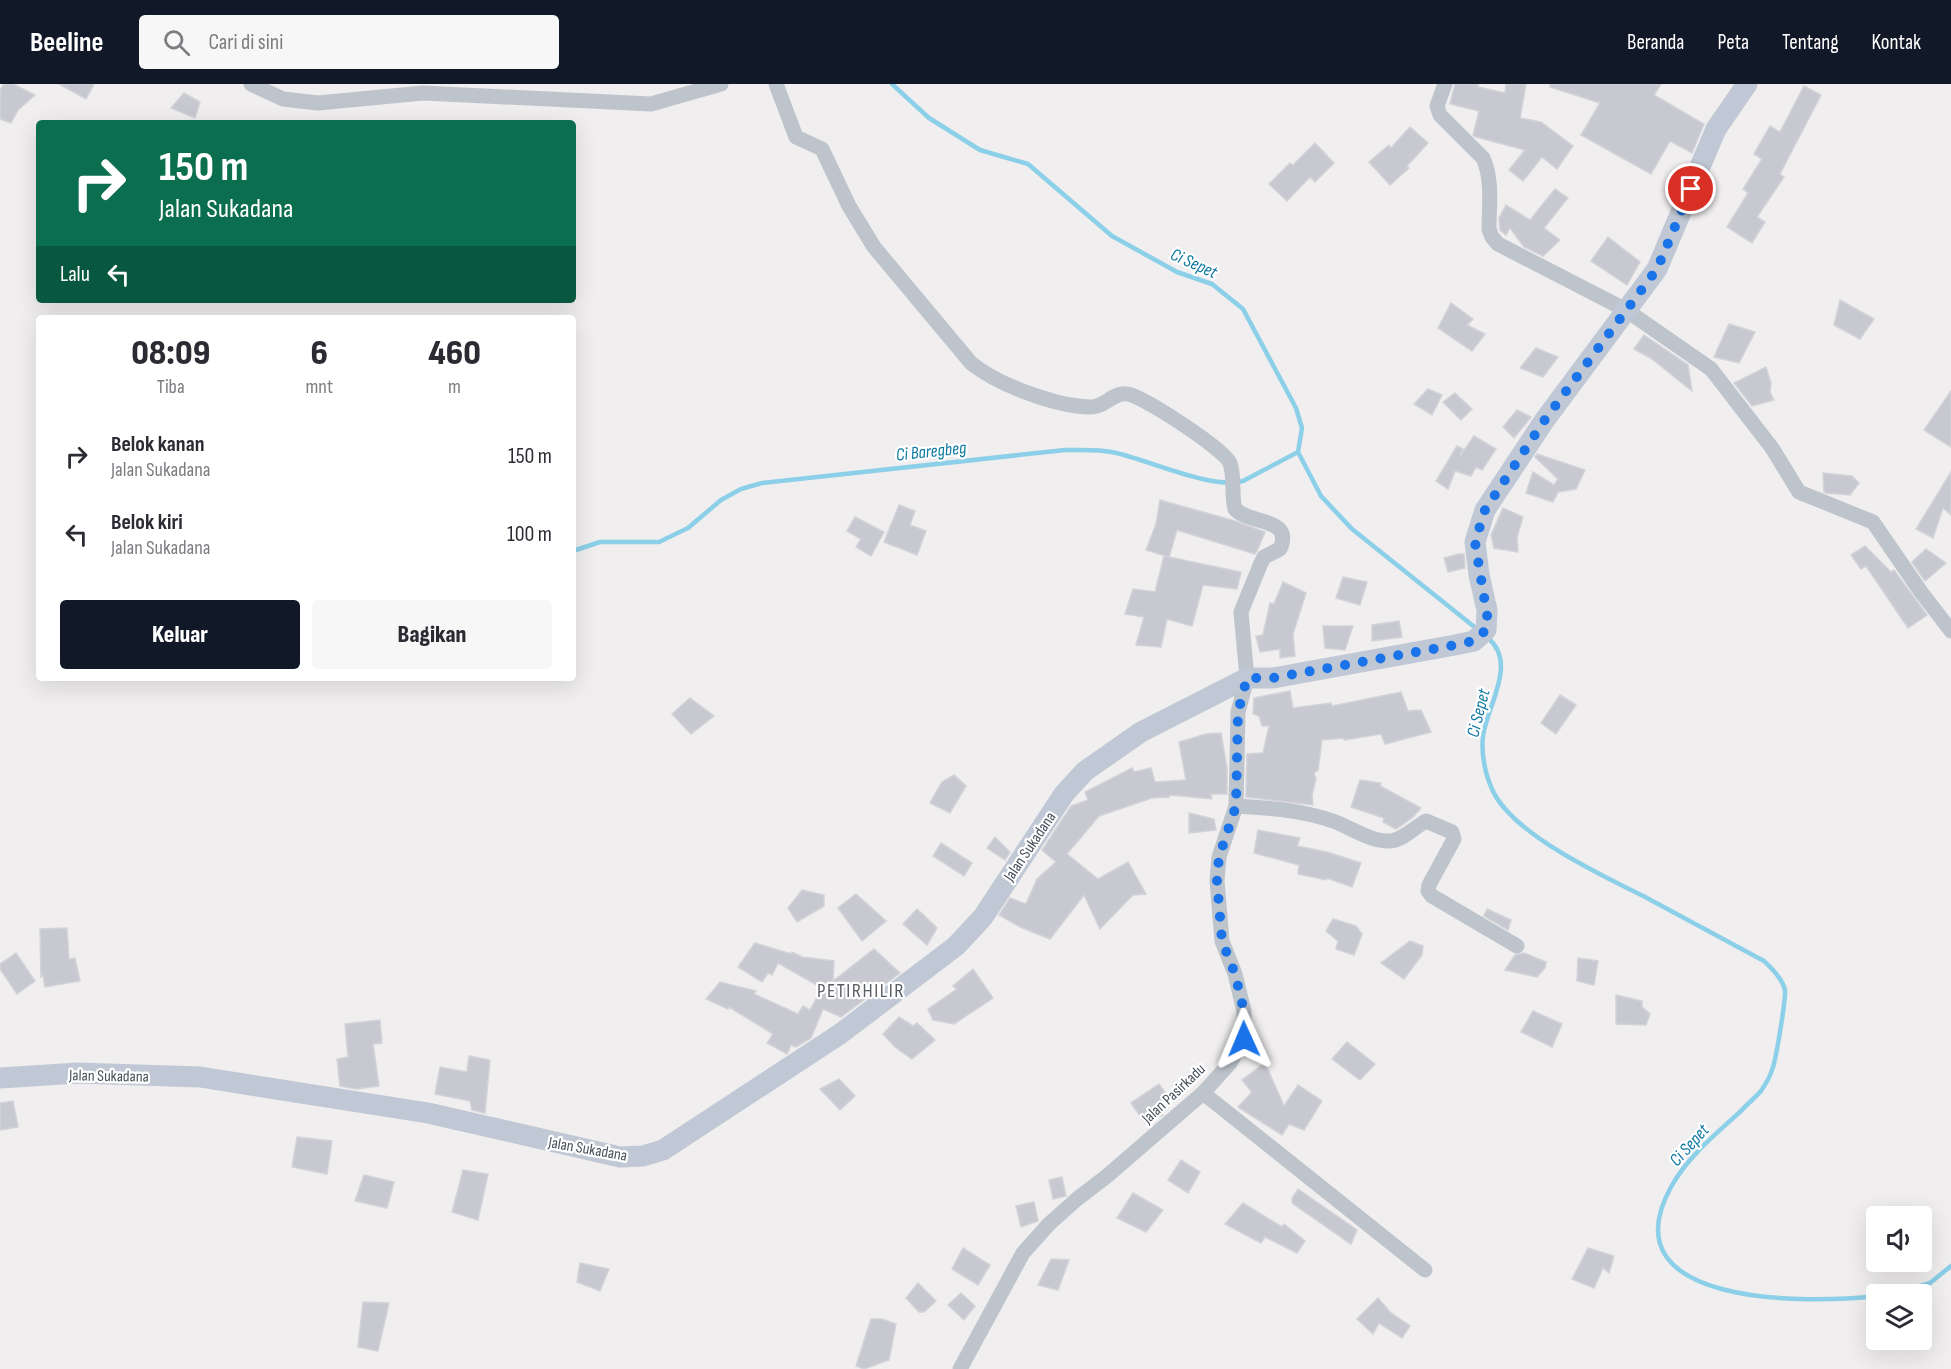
<!DOCTYPE html>
<html lang="id">
<head>
<meta charset="utf-8">
<style>
  :root { --surface:#fff; --page:#f7f7f7; --text:#2b2b33; --muted:#7c7c81; --accent:#111827 }
  body { margin:0; font-family:"Sofia Sans Condensed",sans-serif; background:var(--page); color:var(--text); height:100vh; display:flex; flex-direction:column; font-size:22px; white-space:nowrap }
  * { box-sizing:border-box; margin:0 }
  p { font-size:20px; color:var(--muted) }
  .icon { flex:none; width:33px; height:33px; fill:none; stroke:currentColor; stroke-width:2; stroke-linecap:round; stroke-linejoin:round }
  .map { position:relative; flex:1; overflow:hidden }
  .details { position:absolute; left:36px; top:231px; width:540px; height:366px; display:flex; flex-direction:column; background:var(--surface); border-radius:6px; box-shadow:0 6px 24px #0002 }
  .details>* { flex:none }
  .top-card { position:absolute; left:36px; top:36px; width:540px; height:183px; border-radius:6px; box-shadow:0 6px 24px #0002; background:#0b6e4f; color:#fff; overflow:hidden }
  .controls { position:absolute; left:1866px; top:1122px; display:grid; gap:12px }
  .controls a { display:grid; place-items:center; width:66px; height:66px; border-radius:6px; background:var(--surface); box-shadow:0 6px 24px #0002; font-size:30px }
  .pin { position:absolute; display:grid; place-items:center; width:51px; height:51px; color:#fff; margin:-26px; border:3px solid #fff; border-radius:50%; box-shadow:0 2px 6px #0007 }
  .me { position:absolute; width:66px; margin:-33px; rotate:359deg; stroke-linejoin:round; filter:drop-shadow(0 0 4px #0008) }
  .turn { display:flex; align-items:center; gap:21px; height:126px; padding:0 24px; font-size:27px }
  .turn .icon { width:78px; height:78px; stroke-width:2.5 }
  .turn b { display:block; font-size:42px; line-height:51px }
  .then { display:flex; align-items:center; height:57px; padding:0 24px; background:#0003; gap:12px; font-size:22px }
  .eta { display:flex; justify-content:space-evenly; align-items:center; height:102px; text-align:center }
  .eta b { font-size:36px; font-weight:800; line-height:42px }
  .action { display:flex; gap:12px; margin-top:auto; padding:12px 24px }
  .action a { flex:1; height:69px; border-radius:6px; background:var(--accent); color:#fff; font-size:24px; font-weight:800; line-height:69px; text-align:center }
  .action a+a { background:var(--page); color:var(--text) }
  ul { padding:0; list-style:none }
  li { display:flex; align-items:center; gap:18px; height:78px; padding:0 24px }
  li div { flex:1 }
  li b { display:block; font-size:22px }
  li em { font-style:normal }
  header { display:flex; align-items:center; gap:36px; box-sizing:border-box; height:84px; padding:0 30px; background:var(--accent); color:#fff }
  header strong { font-size:28px }
  nav { display:flex; gap:33px; margin-inline-start:auto; font-size:21px }
  .search { width:420px; height:54px; background:var(--page); display:flex; align-items:center; gap:15px; box-sizing:border-box; padding:0 21px; border-radius:6px; color:var(--muted); font-size:22px }
  .map>svg:first-child { display:block }
  .lines { fill:none; stroke-linecap:round; stroke-linejoin:round }
  .stream { stroke:#8ccfe8; stroke-width:4.5 }
  .building { fill:#c8c9d0; stroke:#d2d3d9; stroke-width:1.5 }
  .street { stroke:#bdc4cc; stroke-width:15 }
  .secondary { stroke:#bfc8d4; stroke-width:21 }
  .route { stroke:#1a73e8; stroke-width:10; stroke-dasharray:0 18 }
  .labels { text-anchor:middle; stroke-width:4.5; stroke-linejoin:round; paint-order:stroke }
  .street-label { font-size:16px; fill:#47505a; stroke:#fff }
  .water-label { font-size:18px; font-style:italic; fill:#117aa3; stroke:#fff }
  .quarter-label { font-size:20px; letter-spacing:1.5px; fill:#5b5e62; stroke:#fff }
</style>
</head>
<body>
<header>
<strong>Beeline</strong>
<div class="search"><svg class="icon" aria-label="search" viewBox="0 0 24 24"><circle cx="10" cy="10" r="6"/><path d="M15 15l6 6"/></svg>Cari di sini</div>
<nav><a>Beranda</a><a>Peta</a><a>Tentang</a><a>Kontak</a></nav>
</header>
<div class="map">
<svg width="1951" height="1285" viewBox="0 0 1951 1285">
  <rect width="100%" height="100%" fill="#f0eeee"/>
  <g class="lines">
    <g class="stream">
      <path d="M892,0L929,34L980,66L1028,80L1112,152L1177,188L1212,200L1243,225L1296,324L1302,344L1298,368L1321,412L1352,445L1477,545"/>
      <path d="M573,467L600,458H659L688,444L721,416L741,405L762,399L1065,366C1081,366 1097,365 1112,368C1147,375 1211,406 1243,397L1298,368"/>
      <path d="M1488,554C1518,579 1487,622 1483,652C1481,669 1485,690 1492,705C1511,750 1604,792 1647,814C1686,835 1725,856 1764,877C1772,885 1782,894 1785,906C1786,914 1776,977 1772,986C1770,993 1765,1001 1761,1007C1756,1013 1748,1019 1742,1026C1717,1049 1688,1072 1671,1103C1605,1223 1809,1220 1876,1212"/>
      <path d="M1895,1210L1930,1199L1951,1182"/>
    </g>
  </g>
  <g class="building">
    <path d="M4,0H13L35,11L18,26L11,39L0,35V6Z"/>
    <path d="M59,0H94L86,15Z"/>
    <path d="M1455,0H1478V3L1505,9L1506,0H1526L1520,34L1541,38L1573,62L1557,85L1542,73L1523,97L1509,86L1525,66L1476,53L1473,51L1479,27L1450,20Z"/>
    <path d="M1550,0H1661L1654,11L1704,40L1692,69L1670,57L1651,90L1581,51L1600,19L1550,3Z"/>
    <path d="M1804,2L1821,11L1780,90L1784,93L1757,133L1765,138L1752,159L1727,143L1748,109L1743,105L1762,75L1754,70L1770,42L1780,48Z"/>
    <path d="M184,9L200,18L195,34L171,24Z"/>
    <path d="M1410,43L1428,59L1407,82L1409,84L1390,101L1369,78L1389,61L1391,64Z"/>
    <path d="M1315,59L1334,79L1315,98L1310,93L1287,117L1269,100L1290,79L1293,81Z"/>
    <path d="M1555,105L1568,114L1544,144L1560,156L1543,172L1524,163L1510,144L1506,151L1500,146L1499,134L1506,121L1530,136Z"/>
    <path d="M1608,153L1640,178L1627,201L1591,177Z"/>
    <path d="M1840,216L1874,235L1860,255L1834,241Z"/>
    <path d="M1451,219L1473,235L1467,241L1485,250L1472,267L1438,244Z"/>
    <path d="M1729,240L1755,248L1739,279L1714,273Z"/>
    <path d="M1644,251L1688,281L1692,307L1652,275L1634,265Z"/>
    <path d="M1536,264L1558,273L1543,293L1520,284Z"/>
    <path d="M1766,283L1771,299L1770,308L1774,316L1752,322L1734,299Z"/>
    <path d="M1428,305L1442,311L1432,331L1414,320Z"/>
    <path d="M1951,307V363L1924,346Z"/>
    <path d="M1455,309L1472,325L1461,336L1443,318Z"/>
    <path d="M1517,326L1531,333L1514,354L1503,343Z"/>
    <path d="M1474,352L1496,365L1482,386L1476,383L1471,392L1455,387L1448,405L1436,397L1457,362L1463,365L1460,372Z"/>
    <path d="M1537,370L1585,386L1576,405L1558,408L1553,418L1526,409L1533,388L1554,401L1558,395L1535,373Z"/>
    <path d="M1951,388V431L1943,424L1933,454L1916,445Z"/>
    <path d="M1823,389L1852,392L1859,399L1850,411L1826,409L1824,408Z"/>
    <path d="M1160,416L1235,437L1265,448L1257,467L1255,470L1177,446L1169,473L1146,466L1156,440Z"/>
    <path d="M899,421L915,427L910,441L926,447L917,471L884,458Z"/>
    <path d="M1503,424L1523,433L1517,453L1518,468L1494,464L1491,451Z"/>
    <path d="M855,433L884,448L871,472L856,463L861,455L847,447Z"/>
    <path d="M1865,462L1891,488L1894,486L1927,531L1908,544L1866,482L1861,485L1851,471Z"/>
    <path d="M1926,465L1946,479L1925,497L1912,478Z"/>
    <path d="M1459,470H1464L1465,484L1448,488L1444,474Z"/>
    <path d="M1164,472L1241,488L1237,505L1203,501L1192,542L1167,535L1161,563L1136,561L1144,533L1125,530L1133,505L1155,508Z"/>
    <path d="M1343,493L1367,498L1360,521L1336,514Z"/>
    <path d="M1283,498L1306,509L1293,550L1295,572L1280,574V565L1260,568L1256,552L1263,551L1270,519L1274,520Z"/>
    <path d="M1399,537L1402,553L1372,557V541Z"/>
    <path d="M1323,542H1353L1345,566L1325,564Z"/>
    <path d="M1290,607L1293,624L1331,619L1332,622L1401,608L1408,627L1421,626L1431,648L1385,660L1381,650L1344,656V654L1322,656L1318,686L1314,689L1316,695L1312,711L1313,721L1246,713L1247,670L1263,669L1269,642H1262L1259,632L1253,630L1254,614Z"/>
    <path d="M1560,611L1576,621L1556,650L1541,639Z"/>
    <path d="M690,614L714,632L691,650L672,630Z"/>
    <path d="M1221,649L1227,684V710H1211L1212,715L1170,711L1169,713L1152,714L1099,732L1067,770L1098,795L1128,778L1146,810L1133,811L1100,845L1084,811L1050,855L1020,843L999,831L1010,814L1026,820L1037,795L1056,778L1042,766L1071,722L1088,716L1085,708L1132,684L1134,688L1151,684L1155,698L1186,696L1179,658L1206,650Z"/>
    <path d="M954,691L966,702L950,729L930,719L942,698Z"/>
    <path d="M1360,696L1381,699L1380,702L1421,724L1412,734L1396,745L1383,738L1384,734L1351,723Z"/>
    <path d="M1189,729L1214,735L1216,746L1189,749Z"/>
    <path d="M1258,746L1300,754L1297,762L1327,768L1361,779L1352,803L1327,794L1326,796L1298,790L1299,781L1254,769Z"/>
    <path d="M995,753L1010,768L1005,776L987,764Z"/>
    <path d="M941,759L972,779L964,792L933,772Z"/>
    <path d="M802,806L824,811V822L797,838L788,824Z"/>
    <path d="M856,810L886,837L862,857L838,824Z"/>
    <path d="M917,825L937,844L927,861L903,840Z"/>
    <path d="M1487,825L1511,836L1508,846L1484,832Z"/>
    <path d="M1333,835L1356,842L1362,850L1354,871L1336,865L1338,857L1326,847Z"/>
    <path d="M67,844L69,875L75,874L80,897L45,903L43,891L41,893L40,845Z"/>
    <path d="M1410,857L1423,862L1422,871L1404,895L1381,879Z"/>
    <path d="M755,859L791,870L792,868L802,873L834,877L833,897L874,865L900,889L841,933L823,925L811,954L796,963L791,961L787,970L767,959L773,950L729,923L728,925L706,915L720,898L756,907L754,910L798,930L803,922L810,926L822,904L778,879L772,891L768,889L762,898L738,883Z"/>
    <path d="M16,869L35,897L17,910L0,885V880Z"/>
    <path d="M1524,869L1546,878L1545,884L1537,893L1505,886L1515,871Z"/>
    <path d="M1578,874L1598,877L1594,901L1577,897Z"/>
    <path d="M973,885L993,914L954,940L933,936L928,925L957,905L953,902Z"/>
    <path d="M1616,911L1642,917V923L1650,930L1646,941L1616,940Z"/>
    <path d="M1533,927L1562,940L1552,963L1521,948Z"/>
    <path d="M899,933L913,942L917,939L935,956L912,975L895,963L883,950Z"/>
    <path d="M380,936L382,959L373,960L379,1002L356,1005L340,1002L337,975L348,973L345,940Z"/>
    <path d="M1347,958L1375,980L1360,996L1332,975Z"/>
    <path d="M469,972L490,976L485,1029L472,1026L470,1017L435,1010L440,983L467,988Z"/>
    <path d="M1265,979L1284,1022L1298,1001L1322,1017L1304,1046L1289,1040L1282,1051L1238,1023L1252,1008L1242,996Z"/>
    <path d="M839,995L855,1012L840,1026L820,1005Z"/>
    <path d="M1159,1000L1169,1014L1155,1023L1163,1031L1145,1039L1131,1019Z"/>
    <path d="M13,1017L18,1043L0,1046V1019Z"/>
    <path d="M297,1053L332,1057L327,1090L292,1083Z"/>
    <path d="M1181,1076L1200,1088L1188,1109L1168,1096Z"/>
    <path d="M463,1086L488,1090L478,1136L452,1128Z"/>
    <path d="M364,1091L394,1098L387,1124L355,1117Z"/>
    <path d="M1062,1093L1066,1112L1053,1115L1049,1096Z"/>
    <path d="M1298,1105L1357,1146L1351,1160L1292,1119V1114Z"/>
    <path d="M1133,1109L1163,1126L1146,1148L1117,1134Z"/>
    <path d="M1034,1118L1038,1137L1021,1143L1016,1122Z"/>
    <path d="M1243,1119L1282,1143L1284,1140L1305,1157L1297,1169L1265,1153L1261,1159L1225,1140Z"/>
    <path d="M963,1164L990,1181L978,1201L952,1185Z"/>
    <path d="M1588,1164L1614,1172L1609,1189L1603,1184L1594,1204L1572,1195Z"/>
    <path d="M1051,1175L1069,1176L1058,1206L1038,1201Z"/>
    <path d="M580,1179L609,1185L600,1207L577,1198Z"/>
    <path d="M918,1199L936,1217L924,1228H919L906,1214Z"/>
    <path d="M961,1209L975,1222L964,1236L948,1221Z"/>
    <path d="M1378,1214L1390,1228L1410,1242L1402,1254L1379,1239L1373,1250L1357,1235Z"/>
    <path d="M363,1218L389,1219L378,1267L358,1263Z"/>
    <path d="M871,1235H882L896,1240L889,1276L864,1285L856,1282Z"/>
  </g>
  <g class="lines">
    <g class="street">
      <path d="M251,0L283,15L318,19L423,9L651,20L721,0"/>
      <path d="M776,0L796,53L822,65L849,122L874,163L971,279C998,301 1055,322 1090,323C1104,324 1114,307 1128,310C1144,313 1224,365 1230,379C1235,393 1231,410 1235,425C1250,441 1294,433 1280,465L1264,473L1261,479L1241,528L1247,594L1238,628L1236,722L1219,773L1217,797L1222,857L1235,890L1244,927V955L1230,979L1203,1009L1107,1092L1077,1115L1049,1140L1023,1169L960,1285"/>
      <path d="M1445,0L1437,22L1440,31L1483,74C1493,96 1489,122 1489,145L1492,153L1498,160L1626,226L1711,285L1772,364L1799,408L1873,438L1921,508L1951,547"/>
      <path d="M1236,722C1270,724 1301,726 1333,737C1350,743 1371,758 1390,757C1403,756 1415,743 1426,737L1452,748L1454,755L1429,801L1428,807L1432,812L1517,862"/>
      <path d="M1203,1009L1425,1186"/>
    </g>
    <path class="secondary" d="M0,994L78,989L200,993L428,1029L620,1073L643,1072L663,1066L840,950L956,862L983,833L1064,710L1085,687L1141,648L1247,594H1273L1455,561L1474,557L1486,546L1487,526L1479,491L1475,458L1485,426L1544,337L1657,185L1716,45L1747,0"/>
  </g>
  <g class="lines">
    <path class="route" d="M1244,955V927L1235,890L1222,857L1217,797L1219,773L1236,722L1238,628L1247,594H1273L1455,561L1474,557L1486,546L1488,537L1475,458L1485,426L1544,337L1657,185L1691,105"/>
  </g>
  <g class="labels">
    <g class="street-label">
      <text transform="translate(1029 762) rotate(-56)" y="6">Jalan Sukadana</text>
      <text transform="translate(109 991) rotate(1)" y="6">Jalan Sukadana</text>
      <text transform="translate(1173 1009) rotate(-43)" y="6">Jalan Pasirkadu</text>
      <text transform="translate(588 1064) rotate(10)" y="6">Jalan Sukadana</text>
    </g>
    <g class="water-label">
      <text transform="translate(1194 179) rotate(24)" y="6">Ci Sepet</text>
      <text transform="translate(931 367) rotate(-6)" y="6">Ci Baregbeg</text>
      <text transform="translate(1478 629) rotate(-76)" y="6">Ci Sepet</text>
      <text transform="translate(1689 1061) rotate(-48)" y="6">Ci Sepet</text>
    </g>
    <g class="quarter-label">
      <text x="861" y="913">PETIRHILIR</text>
    </g>
  </g>
</svg>
<div class="controls">
<a><svg class="icon" aria-label="sound" viewBox="0 0 24 24"><path d="M4 9h4l5-4v14l-5-4H4zM17 9q2 3 0 6"/></svg></a>
<a><svg class="icon" aria-label="layers" viewBox="0 0 24 24"><path d="M12 4l9 5-9 5-9-5zM3 14l9 5 9-5"/></svg></a>
</div>
<div class="pin" style="left:1691px;top:105px;background:#d93025"><svg class="icon" aria-label="arrive" viewBox="0 0 24 24"><path d="M6 21V4h12l-3 4 3 4H6"/></svg></div>
<svg class="me" style="left:1244px;top:955px" viewBox="-20 -20 40 40"><path d="M0-17L14 15 0 8-14 15z" fill="#1a73e8" stroke="#fff" stroke-width="4"/></svg>
<div class="top-card">
<div class="turn"><svg class="icon" aria-label="right" viewBox="0 0 24 24"><path d="M7 20v-9h11M14 6l5 5-5 5"/></svg><div><b>150 m</b>Jalan Sukadana</div></div>
<div class="then">Lalu<svg class="icon" aria-label="left" viewBox="0 0 24 24"><path d="M17 20v-9H6M10 6l-5 5 5 5"/></svg></div>
</div>
<section class="details">
<div class="eta">
<div><b>08:09</b><p>Tiba</p></div>
<div><b>6</b><p>mnt</p></div>
<div><b>460</b><p>m</p></div>
</div>
<ul>
<li><svg class="icon" aria-label="right" viewBox="0 0 24 24"><path d="M7 20v-9h11M14 6l5 5-5 5"/></svg><div><b>Belok kanan</b><p>Jalan Sukadana</p></div><em>150 m</em></li>
<li><svg class="icon" aria-label="left" viewBox="0 0 24 24"><path d="M17 20v-9H6M10 6l-5 5 5 5"/></svg><div><b>Belok kiri</b><p>Jalan Sukadana</p></div><em>100 m</em></li>
</ul>
<div class="action"><a>Keluar</a><a>Bagikan</a></div>
</section>
</div>
</body>
</html>
